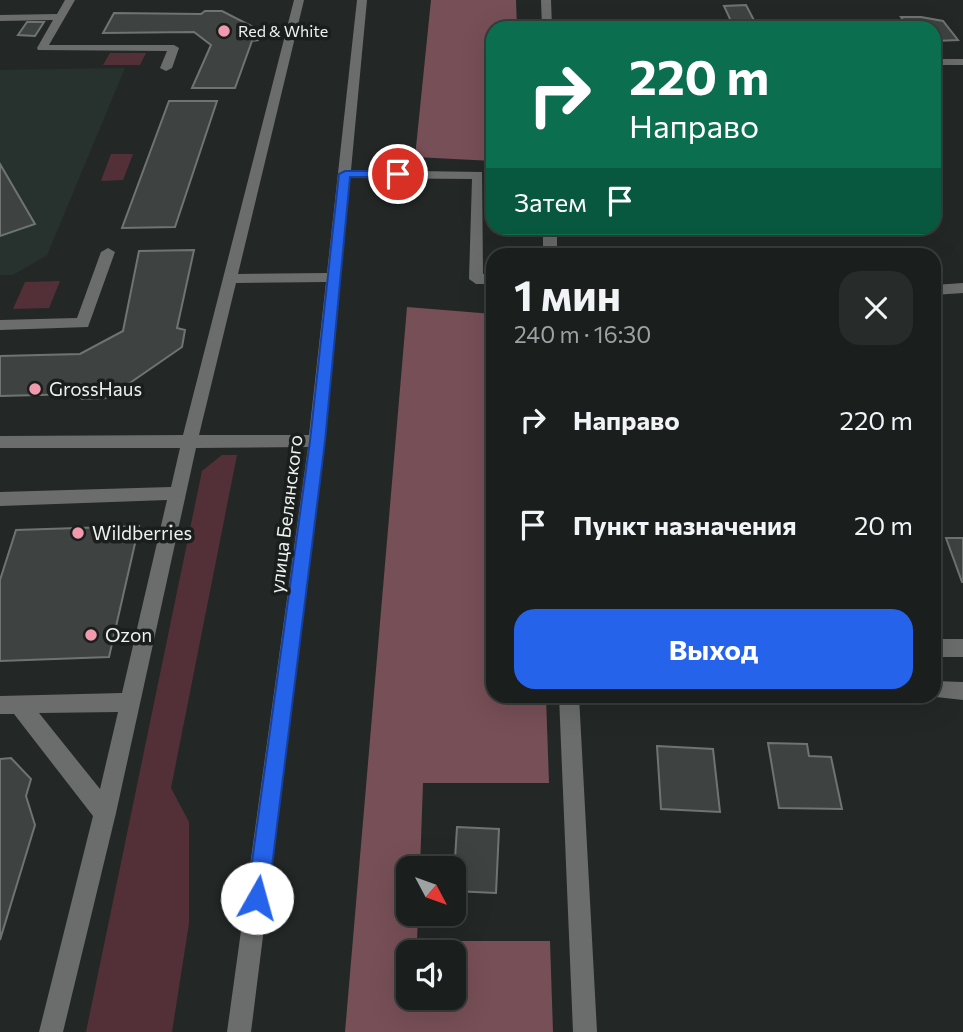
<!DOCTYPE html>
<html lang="ru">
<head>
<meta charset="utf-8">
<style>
  :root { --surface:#1a1e1c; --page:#272b29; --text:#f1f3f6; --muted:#9fa2a3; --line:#383c3b; --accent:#2563eb }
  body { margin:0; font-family:Commissioner,sans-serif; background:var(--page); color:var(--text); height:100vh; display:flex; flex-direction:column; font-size:26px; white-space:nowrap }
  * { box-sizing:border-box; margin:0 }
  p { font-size:23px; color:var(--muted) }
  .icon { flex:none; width:38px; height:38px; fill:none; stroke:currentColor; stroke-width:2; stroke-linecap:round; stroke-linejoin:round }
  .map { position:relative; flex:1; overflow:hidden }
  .panel { position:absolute; left:486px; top:248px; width:455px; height:455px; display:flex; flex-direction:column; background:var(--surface); border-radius:21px; box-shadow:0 7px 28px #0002,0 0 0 2px var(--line) }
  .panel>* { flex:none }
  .guide { position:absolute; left:486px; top:21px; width:455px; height:214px; border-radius:21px; box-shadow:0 7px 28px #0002,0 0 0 2px var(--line); background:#0b6e4f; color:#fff; overflow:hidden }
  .needle { width:46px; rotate:131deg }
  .fabs { position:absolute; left:396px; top:856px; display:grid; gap:14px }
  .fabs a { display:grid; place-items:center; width:70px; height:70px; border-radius:14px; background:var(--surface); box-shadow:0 7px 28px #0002,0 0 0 2px var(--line); font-size:35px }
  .pin { position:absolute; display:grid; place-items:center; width:60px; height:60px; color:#fff; margin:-30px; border:4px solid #fff; border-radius:50%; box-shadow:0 2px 7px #0007 }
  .me { position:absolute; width:77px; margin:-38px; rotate:7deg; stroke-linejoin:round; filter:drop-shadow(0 0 5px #0008) }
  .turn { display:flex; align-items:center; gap:24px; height:147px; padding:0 28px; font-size:32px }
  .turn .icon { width:91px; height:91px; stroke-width:2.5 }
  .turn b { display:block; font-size:49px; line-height:60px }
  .then { display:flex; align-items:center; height:66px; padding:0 28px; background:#0003; gap:14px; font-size:26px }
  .round { display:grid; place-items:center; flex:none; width:74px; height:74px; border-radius:21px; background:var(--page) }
  .summary { display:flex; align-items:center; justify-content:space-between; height:119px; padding:0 28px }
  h1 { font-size:42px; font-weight:700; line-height:52px }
  .primary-button { display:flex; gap:14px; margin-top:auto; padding:14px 28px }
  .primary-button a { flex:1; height:80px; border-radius:21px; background:var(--accent); color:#fff; font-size:28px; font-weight:700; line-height:80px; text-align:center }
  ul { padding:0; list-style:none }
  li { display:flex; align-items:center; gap:21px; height:105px; padding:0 28px }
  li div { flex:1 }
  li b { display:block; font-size:26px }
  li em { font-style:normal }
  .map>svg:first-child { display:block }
  .built { fill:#27322e }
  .green { fill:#533038 }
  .forest { fill:#774f57; fill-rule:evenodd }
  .building { fill:#3e4341; stroke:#6f7472; stroke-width:2 }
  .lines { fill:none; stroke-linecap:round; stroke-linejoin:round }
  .minor { fill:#6b6d6c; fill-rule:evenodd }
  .route { fill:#2563eb; stroke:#184099; stroke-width:2 }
  .poi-dot { fill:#f29aad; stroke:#1a1e1c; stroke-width:2.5 }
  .labels { text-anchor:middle; stroke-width:7; stroke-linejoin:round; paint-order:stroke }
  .far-poi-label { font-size:16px; fill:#eef1f0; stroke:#1a1e1c; text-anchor:start }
  .poi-label { font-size:19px; fill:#eef1f0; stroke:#1a1e1c; text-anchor:start }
  .street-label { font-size:19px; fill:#eef1f0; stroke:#1a1e1c }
</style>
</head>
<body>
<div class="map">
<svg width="963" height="1032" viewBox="0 0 963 1032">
  <rect width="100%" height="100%" fill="#232826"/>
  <path class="built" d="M125,68L47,255L13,275H0V70Z"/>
  <g class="green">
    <path d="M110,53H146L140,65H103Z"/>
    <path d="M111,154H133L123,180L101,181Z"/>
    <path d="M60,281L49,308L13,309L25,282Z"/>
    <path d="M222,455H237L171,788L189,822V923L172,1032H86L202,471Z"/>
  </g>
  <g class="forest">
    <path d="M431,0H516L517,28H494L493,161L415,157Z"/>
    <path d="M407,307L493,314L494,696L546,697L549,783H423L420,868H408V914H418L417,941H550L553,1032H345ZM408,952H453V998H408Z"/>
  </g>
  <g class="building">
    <path d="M746,5L758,28H719L716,22L731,21L724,6Z"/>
    <path d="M205,11H222L261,31L258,40L252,41L235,88H192L211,45L194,32L103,33L114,13L201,14Z"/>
    <path d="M901,17H921L943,21L958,40L934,41V28H909Z"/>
    <path d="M27,22H44L35,36L18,35Z"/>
    <path d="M857,23L871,28H841L838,24Z"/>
    <path d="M169,101H217L175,227L122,228Z"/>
    <path d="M0,164L35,224L0,236Z"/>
    <path d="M766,228H807L808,231L767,229Z"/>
    <path d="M194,250L177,328L185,330L182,347L108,398L82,399L78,394L0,396V356L80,354L123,331L139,251Z"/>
    <path d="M139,526L109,657L0,661V580L16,530Z"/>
    <path d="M946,538H963V582H962Z"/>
    <path d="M768,743L807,744L809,756L831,757L842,809L779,808Z"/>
    <path d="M657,746L713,749L720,812L661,809Z"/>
    <path d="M11,758L31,779L26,796L35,825L0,940V759Z"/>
    <path d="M457,827L499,829L496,893L453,891Z"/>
  </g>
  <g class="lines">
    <g class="minor">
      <path d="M65,0H75L49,45H174L179,48L172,68L166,71L160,68L167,51L38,50L37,48L53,20L0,21V15L57,14Z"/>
      <path d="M294,0H304L238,274L327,273L357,0H367L351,170L482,172L483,274H494V284H476L469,279L472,179L350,178L325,441L251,1032H227L308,447L196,448L116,813L63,1032H39L93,816L14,714H0V696L122,693L167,500L0,506V492L171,487L180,448H0V436L183,435ZM326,282L309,435H199L236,283ZM118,712L100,789L39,713Z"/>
      <path d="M541,0H551L552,28H542Z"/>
      <rect x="934" y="59" width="29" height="6"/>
      <rect x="543" y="228" width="14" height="28"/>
      <path d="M108,248L115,252L88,327L0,330V320L77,318L101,252Z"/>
      <path d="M963,283V293L934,295V285Z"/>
      <rect x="934" y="639" width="29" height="18"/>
      <path d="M934,681L963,682V700L927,696H934Z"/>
      <path d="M559,696H579L597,1032H573Z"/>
    </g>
  </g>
  <path class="route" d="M398,171L402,172V177H350L325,441L268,898L265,905L257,908L250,905L247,898L310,441L339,174L345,171Z"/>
  <g class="poi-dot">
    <circle cx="224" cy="31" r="7"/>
    <circle cx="35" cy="389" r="7"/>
    <circle cx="78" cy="533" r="7"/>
    <circle cx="91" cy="635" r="7"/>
  </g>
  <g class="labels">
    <g class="far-poi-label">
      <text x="238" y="37">Red &amp; White</text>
    </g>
    <g class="poi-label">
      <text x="49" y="396">GrossHaus</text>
      <text x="92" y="540">Wildberries</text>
      <text x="105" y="642">Ozon</text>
    </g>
    <g class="street-label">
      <text transform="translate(286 514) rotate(-83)" y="7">улица Белянского</text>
    </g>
  </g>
</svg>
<div class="fabs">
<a><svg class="needle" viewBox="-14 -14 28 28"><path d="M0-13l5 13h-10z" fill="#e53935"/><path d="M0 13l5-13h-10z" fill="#9fa2a3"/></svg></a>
<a><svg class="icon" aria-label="sound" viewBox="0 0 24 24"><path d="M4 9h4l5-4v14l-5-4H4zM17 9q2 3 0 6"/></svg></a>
</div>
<div class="pin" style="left:398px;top:174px;background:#d93025"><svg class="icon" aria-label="arrive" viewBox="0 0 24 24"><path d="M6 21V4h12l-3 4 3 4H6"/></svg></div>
<svg class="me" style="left:257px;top:898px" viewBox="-20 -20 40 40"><circle r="19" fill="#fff"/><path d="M0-13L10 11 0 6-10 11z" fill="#2563eb"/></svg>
<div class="guide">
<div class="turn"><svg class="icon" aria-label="right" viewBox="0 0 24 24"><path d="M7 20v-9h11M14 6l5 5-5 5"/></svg><div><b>220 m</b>Направо</div></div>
<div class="then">Затем<svg class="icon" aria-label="arrive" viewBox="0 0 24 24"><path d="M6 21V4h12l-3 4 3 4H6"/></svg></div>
</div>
<section class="panel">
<div class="summary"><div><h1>1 мин</h1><p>240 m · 16:30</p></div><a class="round"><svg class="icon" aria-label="close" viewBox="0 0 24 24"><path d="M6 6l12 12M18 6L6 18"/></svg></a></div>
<ul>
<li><svg class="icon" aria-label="right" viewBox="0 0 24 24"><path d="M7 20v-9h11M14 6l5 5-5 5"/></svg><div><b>Направо</b></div><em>220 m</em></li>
<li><svg class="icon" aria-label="arrive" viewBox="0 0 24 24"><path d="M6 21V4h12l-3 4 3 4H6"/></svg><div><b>Пункт назначения</b></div><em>20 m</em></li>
</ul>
<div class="primary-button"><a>Выход</a></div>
</section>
</div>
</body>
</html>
